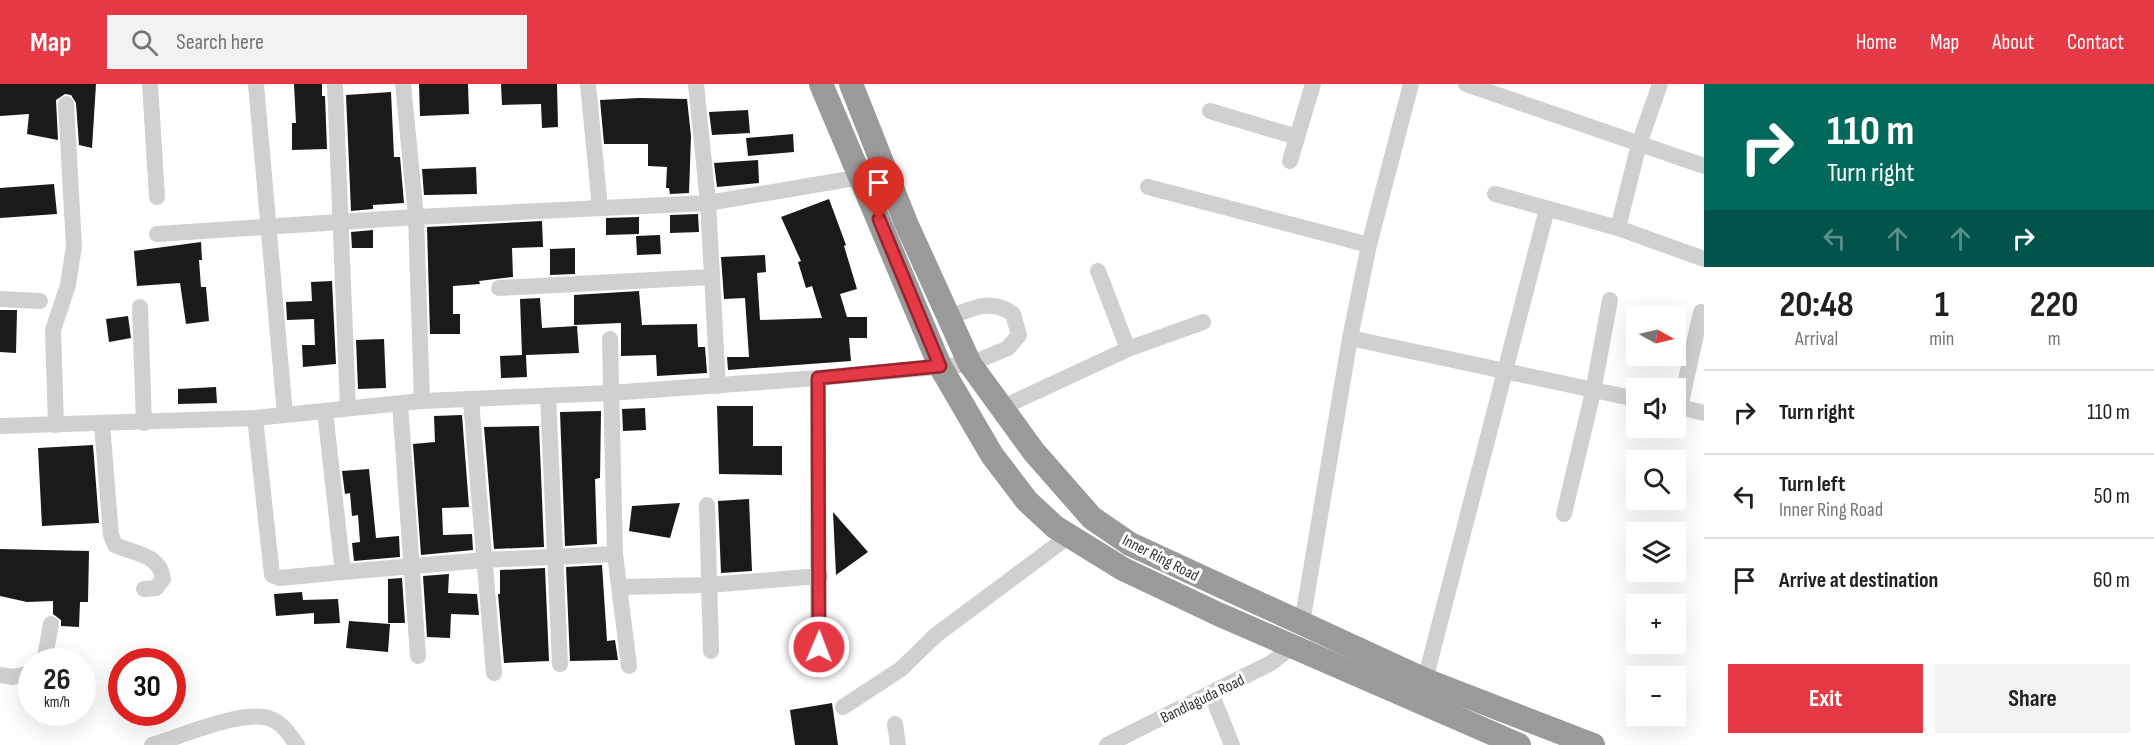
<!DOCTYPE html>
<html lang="en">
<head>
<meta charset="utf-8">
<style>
  :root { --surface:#fff; --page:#f2f2f2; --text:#202124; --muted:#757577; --line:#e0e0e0; --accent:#e63946 }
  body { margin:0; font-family:"Sofia Sans Condensed",sans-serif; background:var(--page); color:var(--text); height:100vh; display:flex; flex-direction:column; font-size:22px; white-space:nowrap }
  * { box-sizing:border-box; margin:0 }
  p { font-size:20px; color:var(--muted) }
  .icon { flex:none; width:33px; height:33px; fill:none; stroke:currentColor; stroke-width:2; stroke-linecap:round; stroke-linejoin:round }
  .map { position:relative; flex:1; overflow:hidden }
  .details { display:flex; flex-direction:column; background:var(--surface); width:450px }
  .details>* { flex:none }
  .guide { background:#00695c; color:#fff; overflow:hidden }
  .needle { width:39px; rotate:98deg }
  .fabs { position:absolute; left:1626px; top:222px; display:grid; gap:12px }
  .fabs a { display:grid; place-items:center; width:60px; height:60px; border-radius:0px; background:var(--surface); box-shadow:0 6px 24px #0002; font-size:30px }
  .speed { position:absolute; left:18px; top:564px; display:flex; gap:12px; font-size:30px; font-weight:700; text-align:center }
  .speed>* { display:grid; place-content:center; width:78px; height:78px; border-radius:50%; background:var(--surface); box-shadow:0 6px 24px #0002; line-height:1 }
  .speed small { font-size:15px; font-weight:400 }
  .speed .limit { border:9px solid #d22; background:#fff; color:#111 }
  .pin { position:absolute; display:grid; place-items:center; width:51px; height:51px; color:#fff; margin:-62px -26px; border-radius:50% 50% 50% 0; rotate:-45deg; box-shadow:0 0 6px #0007 }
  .pin .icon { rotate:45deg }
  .me { position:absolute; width:66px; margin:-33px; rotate:1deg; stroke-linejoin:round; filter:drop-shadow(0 0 4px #0008) }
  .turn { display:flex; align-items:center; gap:21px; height:126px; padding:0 24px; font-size:27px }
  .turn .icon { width:78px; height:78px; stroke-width:2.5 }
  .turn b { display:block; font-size:42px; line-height:51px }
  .lanes { display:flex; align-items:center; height:57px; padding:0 24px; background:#0003; justify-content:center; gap:30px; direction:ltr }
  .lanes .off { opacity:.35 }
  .eta { display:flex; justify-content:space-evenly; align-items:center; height:102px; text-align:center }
  .eta b { font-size:36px; font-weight:700; line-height:42px }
  .cta { display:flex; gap:12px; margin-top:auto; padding:12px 24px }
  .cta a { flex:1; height:69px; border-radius:0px; background:var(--accent); color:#fff; font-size:24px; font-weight:700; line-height:69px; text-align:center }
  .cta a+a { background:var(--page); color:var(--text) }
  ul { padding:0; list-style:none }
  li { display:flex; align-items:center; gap:18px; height:84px; padding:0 24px; border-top:2px solid var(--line) }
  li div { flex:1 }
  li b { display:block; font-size:22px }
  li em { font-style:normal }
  header { display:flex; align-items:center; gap:36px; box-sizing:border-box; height:84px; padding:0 30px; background:var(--accent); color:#fff }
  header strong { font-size:28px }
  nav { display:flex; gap:33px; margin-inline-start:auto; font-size:21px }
  .search { width:420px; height:54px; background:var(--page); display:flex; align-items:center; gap:15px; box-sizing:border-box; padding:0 21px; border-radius:0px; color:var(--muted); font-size:22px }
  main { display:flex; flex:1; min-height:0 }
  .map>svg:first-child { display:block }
  .building { fill:#1a1a1a }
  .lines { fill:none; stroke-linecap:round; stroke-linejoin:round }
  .minor { stroke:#d0d0d0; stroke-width:16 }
  .highway { stroke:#9a9a9a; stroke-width:24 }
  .route-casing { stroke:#96252e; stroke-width:15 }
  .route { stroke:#e63946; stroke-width:10 }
  .labels { text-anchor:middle; stroke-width:6; stroke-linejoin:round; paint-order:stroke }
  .street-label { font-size:16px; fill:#333; stroke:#fff }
</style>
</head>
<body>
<header>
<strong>Map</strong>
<div class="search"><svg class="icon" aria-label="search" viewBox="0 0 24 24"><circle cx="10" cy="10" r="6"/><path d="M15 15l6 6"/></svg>Search here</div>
<nav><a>Home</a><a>Map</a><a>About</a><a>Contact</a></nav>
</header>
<main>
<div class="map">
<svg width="1704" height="661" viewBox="0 0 1704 661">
  <rect width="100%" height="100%" fill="#fff"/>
  <g class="building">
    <path d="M0,0H96L92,64L79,61L76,19L71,11L65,10L56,16L58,56L27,50L29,30L0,32Z"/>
    <path d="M294,0H322V12H325L327,65L292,66V39H296Z"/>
    <path d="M419,0H468L469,30L420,32Z"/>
    <path d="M501,0H557L558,43L542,44L541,20L502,21Z"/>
    <path d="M391,8L394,73H400L404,119L373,121V125L351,127L346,11Z"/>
    <path d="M639,14L687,15L691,52L689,109L670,110L669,104H666L667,83L648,82V60H604L600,16Z"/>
    <path d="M748,26L750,49L712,51L709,28Z"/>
    <path d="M793,50L794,68L748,72L746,54Z"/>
    <path d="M758,76L759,99L717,103L714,79Z"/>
    <path d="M476,83L477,110L424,111L422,85Z"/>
    <path d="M54,100L57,130L0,134V104Z"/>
    <path d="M829,115L846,161L844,162L857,205L840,210L847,233H867V254H849L851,277L728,286L727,273H749L745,214L724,215L721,173L765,171L766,188L757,189L760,236L822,234L812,202L806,204L798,178L801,177L781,133Z"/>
    <path d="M698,130L699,148L670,149V131Z"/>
    <path d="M639,133V150L606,151V134Z"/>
    <path d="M542,137L543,163L512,164L513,193L479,197L480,200L453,202V230H460V250H430L427,143Z"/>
    <path d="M373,146V164H352L351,148Z"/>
    <path d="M660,151L661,170L637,171L636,152Z"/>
    <path d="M201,158L202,176H199L201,203H206L209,237L186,240L180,199L137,202L134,167Z"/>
    <path d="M575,164V190L550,191V165Z"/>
    <path d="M332,197L336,280L303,283L302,261H315L314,235L287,236L286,218L312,217L311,198Z"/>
    <path d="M639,207L642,241L697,240L698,263H705L707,289L657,292L656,271L621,272V239L574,241V211Z"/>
    <path d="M540,214L542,244L577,242L579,269L526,271L527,293L501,294L500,272L522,271L520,215Z"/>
    <path d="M0,226H17L16,269L0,268Z"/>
    <path d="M128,232L131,254L109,258L106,235Z"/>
    <path d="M384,255L386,304L358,305L356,256Z"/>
    <path d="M216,303L217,319L178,320V305Z"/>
    <path d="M717,322H753V362H782V391L719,390Z"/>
    <path d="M645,324L646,346L623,347L622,325Z"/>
    <path d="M601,327L600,394L595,395L597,460L565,462L560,328Z"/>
    <path d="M462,331L469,423L442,424L443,451L472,450L473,466L421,471L413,360L435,358L434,332Z"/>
    <path d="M539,342L544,463L494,465L484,343Z"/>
    <path d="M93,361L99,439L42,442L38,364Z"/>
    <path d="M369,385L376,454L399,452L400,473L354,477L352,459L360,458L358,431L352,432L350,409L345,410L342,387Z"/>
    <path d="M749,415L752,487L721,489L718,417Z"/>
    <path d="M680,419L670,454L629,447L632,422Z"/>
    <path d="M833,428L868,468L836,491Z"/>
    <path d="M0,465L89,467L88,518H80L79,543L61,542V536L53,530V517L27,518L0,512Z"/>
    <path d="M602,481L607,557L615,556L618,576L570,577L566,483Z"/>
    <path d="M545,484L549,577L504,579L498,510H500V486Z"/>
    <path d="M449,490L448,509L477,510L479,531L451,530L450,554L427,553L423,492Z"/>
    <path d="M402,494L405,539H388V495Z"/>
    <path d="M302,508L303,516L338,515L340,539L314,540V529L276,532L274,510Z"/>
    <path d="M349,537L390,540L388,568L346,564Z"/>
    <path d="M832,619L838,661H795L790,626Z"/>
  </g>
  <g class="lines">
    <g class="minor">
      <path d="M150,0L157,113"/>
      <path d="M256,0L285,331"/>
      <path d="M335,0L348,324"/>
      <path d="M403,0L416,133L422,317"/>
      <path d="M588,0L600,124"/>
      <path d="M696,0L708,119L718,302"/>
      <path d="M1466,0L1704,82"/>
      <path d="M1210,27L1297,53"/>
      <path d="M1290,77L1313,0"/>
      <path d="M1148,103L1369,161"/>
      <path d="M1495,110L1618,144L1704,175"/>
      <path d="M1618,144L1639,60L1660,0"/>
      <path d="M157,150L416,133L708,119L861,93"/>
      <path d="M1098,187L1128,265"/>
      <path d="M499,204L711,193"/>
      <path d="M0,215L40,217"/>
      <path d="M140,223L144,339"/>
      <path d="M1350,254L1636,315"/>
      <path d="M610,255L615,470L629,582"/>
      <path d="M818,294V586"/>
      <path d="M548,312L560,580"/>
      <path d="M471,316L494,589"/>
      <path d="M400,320L418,572"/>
      <path d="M1676,322L1704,329"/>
      <path d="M1680,323L1701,228"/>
      <path d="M1001,324L1128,265L1203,238"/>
      <path d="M255,334L272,491L279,494L343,488L325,327"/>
      <path d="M102,340L111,451L115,461C135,470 160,470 163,495L156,504L144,505"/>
      <path d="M56,341L53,246L68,201L74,162L66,20"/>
      <path d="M0,342L255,334L422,317L610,309L818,294L970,280L1008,264L1019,251L1013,230C992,214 971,224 949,234"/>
      <path d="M707,421L711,567"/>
      <path d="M1564,430L1593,308L1610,216"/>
      <path d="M343,488L485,476L615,470"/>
      <path d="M621,503L709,501L820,492"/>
      <path d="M1302,539L1350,254L1369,161L1411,0"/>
      <path d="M44,578L51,540"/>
      <path d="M0,591L13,593L32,589"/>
      <path d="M1425,596L1547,125"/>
      <path d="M1211,609L1232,661"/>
      <path d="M843,623L901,585L936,551L1069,452"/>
      <path d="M895,640L898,661"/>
      <path d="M152,661C179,653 245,624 271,635C282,639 290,651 297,661"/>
      <path d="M1107,661L1271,579L1293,562"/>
    </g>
    <g class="highway">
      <path d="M821,0L940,282L992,371L1027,417L1055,443L1123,485L1218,530L1519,661"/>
      <path d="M851,0L906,139L970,280L1034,368L1092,434L1130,460L1425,596L1593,661"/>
    </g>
  </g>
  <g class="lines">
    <defs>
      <path id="route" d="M819,563L818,294L940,282L879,135"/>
    </defs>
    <use href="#route" class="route-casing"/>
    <use href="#route" class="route"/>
  </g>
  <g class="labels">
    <g class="street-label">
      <text transform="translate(1161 473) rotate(27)" y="6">Inner Ring Road</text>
      <text transform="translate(1202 614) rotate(-26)" y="6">Bandlaguda Road</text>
    </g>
  </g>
</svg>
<div class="fabs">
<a><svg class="needle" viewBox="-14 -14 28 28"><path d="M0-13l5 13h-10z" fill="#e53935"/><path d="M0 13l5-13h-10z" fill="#757577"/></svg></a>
<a><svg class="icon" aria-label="sound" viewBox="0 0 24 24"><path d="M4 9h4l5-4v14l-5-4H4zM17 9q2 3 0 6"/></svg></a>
<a><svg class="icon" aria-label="search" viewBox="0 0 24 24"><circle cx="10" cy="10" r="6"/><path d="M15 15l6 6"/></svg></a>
<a><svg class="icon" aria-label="layers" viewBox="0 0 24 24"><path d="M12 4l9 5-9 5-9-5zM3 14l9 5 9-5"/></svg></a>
<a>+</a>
<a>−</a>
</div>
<div class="speed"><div>26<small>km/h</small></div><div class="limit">30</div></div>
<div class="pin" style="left:879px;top:135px;background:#d93025"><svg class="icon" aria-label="arrive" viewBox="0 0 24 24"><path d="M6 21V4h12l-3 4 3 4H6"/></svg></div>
<svg class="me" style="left:819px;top:563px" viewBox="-20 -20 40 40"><circle r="17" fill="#e63946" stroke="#fff" stroke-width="3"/><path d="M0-11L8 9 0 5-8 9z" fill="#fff"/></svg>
</div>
<section class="details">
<div class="guide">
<div class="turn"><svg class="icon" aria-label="right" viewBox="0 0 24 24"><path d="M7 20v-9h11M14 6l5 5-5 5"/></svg><div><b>110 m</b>Turn right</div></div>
<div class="lanes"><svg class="icon off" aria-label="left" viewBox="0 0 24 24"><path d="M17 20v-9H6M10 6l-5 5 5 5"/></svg><svg class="icon off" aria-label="ahead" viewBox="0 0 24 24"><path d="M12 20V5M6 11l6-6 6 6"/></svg><svg class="icon off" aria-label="ahead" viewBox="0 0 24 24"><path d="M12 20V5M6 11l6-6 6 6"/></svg><svg class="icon" aria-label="right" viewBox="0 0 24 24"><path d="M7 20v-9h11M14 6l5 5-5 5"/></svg></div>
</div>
<div class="eta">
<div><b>20:48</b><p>Arrival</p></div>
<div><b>1</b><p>min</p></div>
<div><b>220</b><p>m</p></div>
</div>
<ul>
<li><svg class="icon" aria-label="right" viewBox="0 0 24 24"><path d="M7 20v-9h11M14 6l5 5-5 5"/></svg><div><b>Turn right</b></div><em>110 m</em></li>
<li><svg class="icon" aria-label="left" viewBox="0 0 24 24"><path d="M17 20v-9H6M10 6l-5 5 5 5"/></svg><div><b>Turn left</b><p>Inner Ring Road</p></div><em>50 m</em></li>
<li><svg class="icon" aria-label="arrive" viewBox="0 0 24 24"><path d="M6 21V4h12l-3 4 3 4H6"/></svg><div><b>Arrive at destination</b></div><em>60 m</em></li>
</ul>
<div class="cta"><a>Exit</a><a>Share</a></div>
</section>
</main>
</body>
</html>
